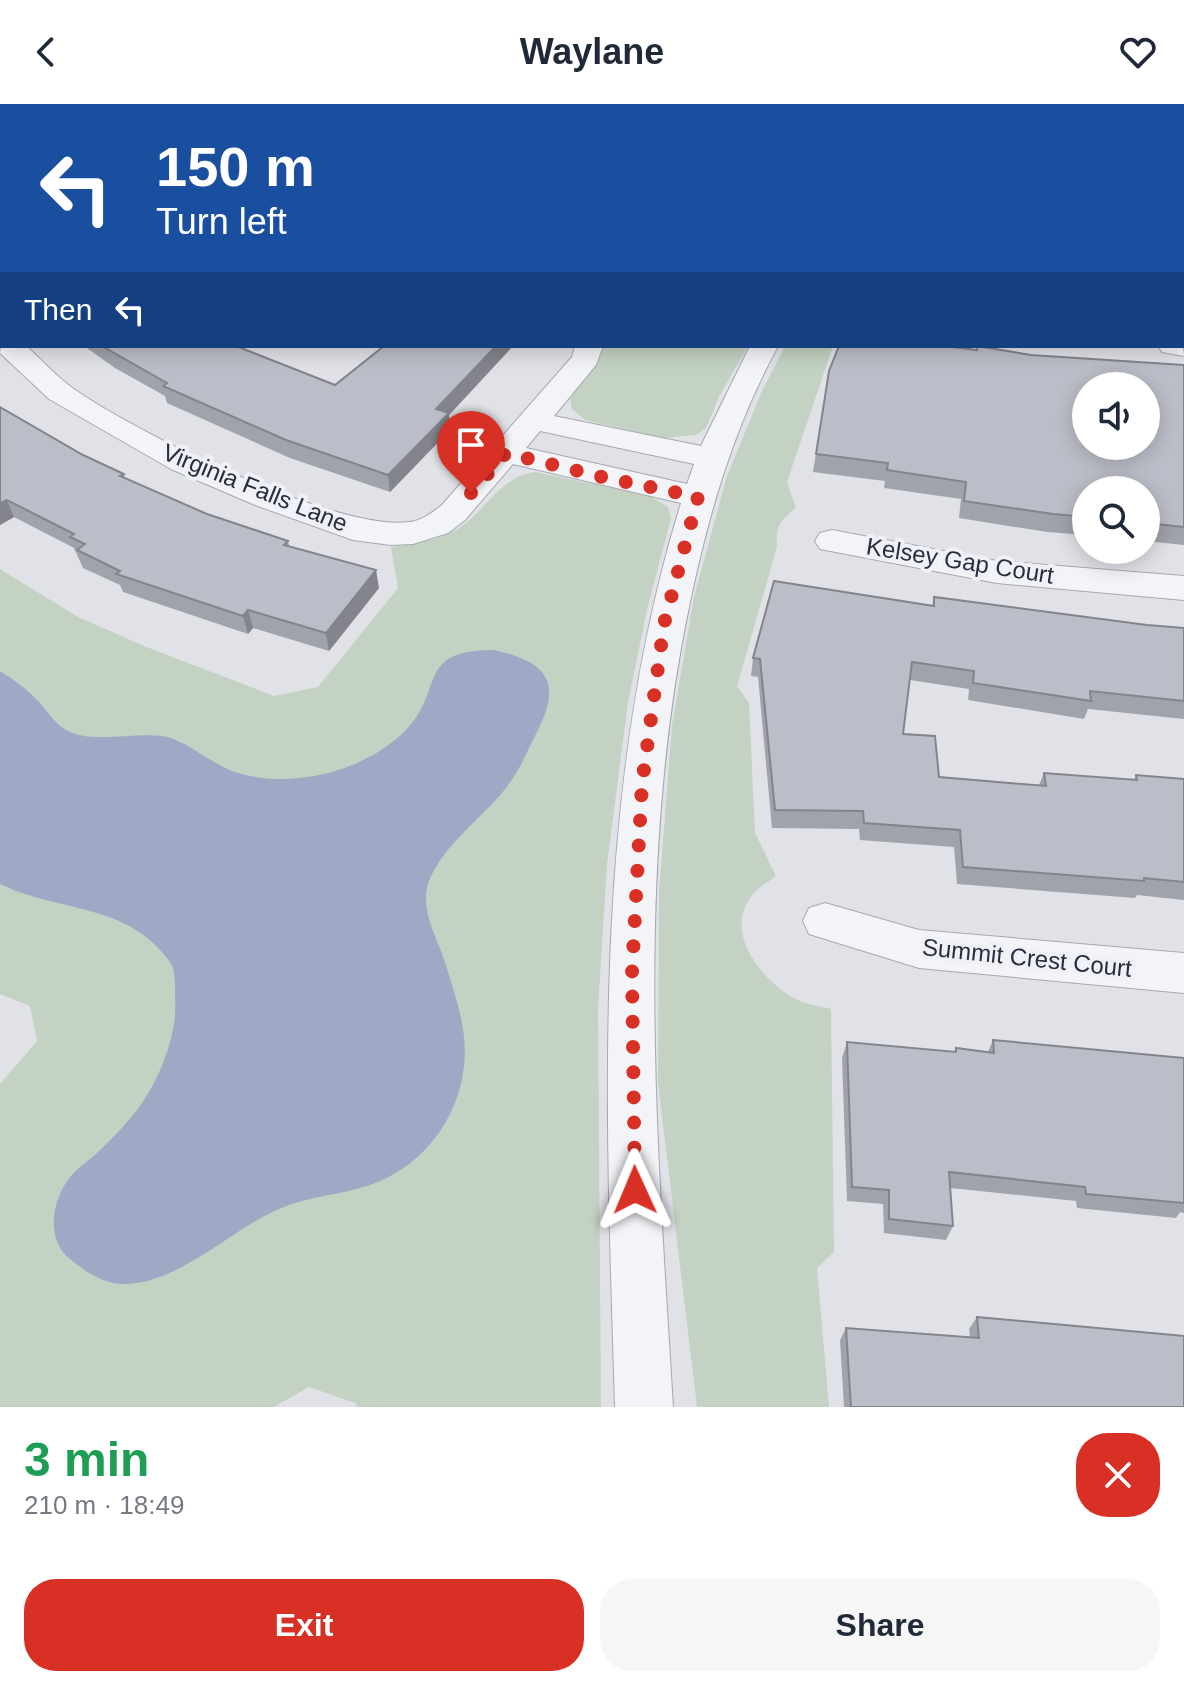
<!DOCTYPE html>
<html lang="en">
<head>
<meta charset="utf-8">
<style>
  :root { --surface:#fff; --page:#f6f6f7; --text:#1f2937; --muted:#747a83; --accent:#d93025 }
  body { margin:0; font-family:Helvetica,sans-serif; background:var(--page); color:var(--text); height:100vh; display:flex; flex-direction:column; font-size:30px; white-space:nowrap }
  * { box-sizing:border-box; margin:0 }
  p { font-size:26px; color:var(--muted) }
  .icon { flex:none; width:44px; height:44px; fill:none; stroke:currentColor; stroke-width:2; stroke-linecap:round; stroke-linejoin:round }
  .map { position:relative; height:1303px; overflow:hidden }
  .sheet { display:flex; flex-direction:column; background:var(--surface); flex:1 }
  .sheet>* { flex:none }
  .hud { position:absolute; left:0px; top:0px; width:1184px; height:244px; box-shadow:0 4px 20px #0003; background:#1a4fa0; color:#fff; overflow:hidden }
  .controls { position:absolute; left:1072px; top:268px; display:grid; gap:16px }
  .controls a { display:grid; place-items:center; width:88px; height:88px; border-radius:50%; background:var(--surface); box-shadow:0 4px 20px #0003; font-size:40px }
  .pin { position:absolute; display:grid; place-items:center; width:68px; height:68px; color:#fff; margin:-82px -34px; border-radius:50% 50% 50% 0; rotate:-45deg; box-shadow:0 0 8px #0007 }
  .pin .icon { rotate:45deg }
  .me { position:absolute; width:88px; margin:-44px; rotate:359deg; stroke-linejoin:round; filter:drop-shadow(0 0 6px #0008) }
  .turn { display:flex; align-items:center; gap:28px; height:168px; padding:0 24px; font-size:36px }
  .turn .icon { width:104px; height:104px; stroke-width:2.5 }
  .turn b { display:block; font-size:56px; line-height:68px }
  .then { display:flex; align-items:center; height:76px; padding:0 24px; background:#0003; gap:16px; font-size:30px }
  .round { display:grid; place-items:center; flex:none; width:84px; height:84px; border-radius:32px; background:var(--page) }
  .headline { display:flex; align-items:center; justify-content:space-between; height:136px; padding:0 24px }
  h1 { font-size:48px; font-weight:700; line-height:60px; color:#1e9e55 }
  .cta { display:flex; gap:16px; margin-top:auto; padding:16px 24px }
  .cta a { flex:1; height:92px; border-radius:32px; background:var(--accent); color:#fff; font-size:32px; font-weight:700; line-height:92px; text-align:center }
  .cta a+a { background:var(--page); color:var(--text) }
  header { display:flex; justify-content:space-between; align-items:center; height:104px; padding:0 24px; background:var(--surface); font-size:36px; font-weight:700 }
  .map>svg:first-child { display:block }
  .green { fill:#c3d2c2 }
  .water { fill:#9ea9c6 }
  .lines { fill:none; stroke-linecap:round; stroke-linejoin:round }
  .minor-casing { stroke:#a6a8b2; stroke-width:2 }
  .minor { fill:#f3f4f7; fill-rule:evenodd }
  .wall { fill:#a1a3ac }
  .shaded-wall { fill:#83848c }
  .building { fill:#bbbdc8; stroke:#83848c; stroke-width:2; fill-rule:evenodd }
  .route { stroke:#d93025; stroke-width:14; stroke-dasharray:0 25.2 }
  .labels { text-anchor:middle; stroke-width:8; stroke-linejoin:round; paint-order:stroke }
  .street-label { font-size:24px; fill:#2a2d3f; stroke:#f0f1f6 }
</style>
</head>
<body>
<header><svg class="icon" aria-label="back" viewBox="0 0 24 24"><path d="M15 5l-7 7 7 7"/></svg>Waylane<svg class="icon" aria-label="heart" viewBox="0 0 24 24"><path d="M12 20l-8-8c-3-5 5-10 8-4 3-6 11-1 8 4z"/></svg></header>
<div class="map">
<svg width="1184" height="1303" viewBox="0 0 1184 1303">
  <rect width="100%" height="100%" fill="#e1e2e8"/>
  <g class="green">
    <path d="M602,242H748L719,293L706,324L696,331L663,334L585,316L572,305L570,295L601,248Z"/>
    <path d="M785,242H833L787,378L796,404C780,416 775,423 777,443L737,582L749,599L755,729L776,772C770,777 762,781 756,787C718,825 763,880 800,897C809,901 821,902 831,905L834,1148L817,1164L829,1303H697L658,978L659,789L672,621L694,493L727,372L762,287Z"/>
    <path d="M535,368L650,392L668,403L671,415L648,501L628,598L607,760L598,906L601,1303H357L355,1299L309,1283L274,1303H0V980L37,937L30,902L0,890V465L78,513L144,542L274,592L318,583L398,484L391,443C415,440 438,437 459,424C487,406 499,373 535,368Z"/>
  </g>
  <path class="water" d="M494,546C548,558 563,578 536,630C528,645 521,663 511,677C487,712 445,737 429,777C419,804 436,832 445,858C452,882 461,906 464,932C471,997 432,1060 370,1081C341,1091 310,1092 281,1104C231,1125 179,1180 124,1180C103,1180 86,1168 70,1155C45,1135 52,1096 70,1073C78,1063 90,1056 99,1047C113,1034 128,1018 140,1002C160,974 178,929 175,895C175,883 176,867 170,858C127,798 60,809 0,780V567C14,576 27,585 38,597C46,605 53,617 63,624C88,643 142,625 171,634C193,642 212,660 235,668C290,686 364,668 405,627C446,586 414,546 494,546Z"/>
  <g class="lines">
    <defs>
      <g id="minor">
        <rect x="858" y="0" width="22" height="2"/>
        <rect x="973" y="0" width="22" height="2"/>
        <rect x="0" y="165" width="2" height="16"/>
        <path d="M1182,234L1184,252L1162,248L1158,242H1182Z"/>
        <path d="M2,235V242H26C41,255 55,271 71,283C132,327 337,428 409,418C422,417 431,409 441,402L572,253L575,242H603L596,261L554,312L701,342L750,242H778C733,325 708,411 689,503C634,766 657,1037 673,1303H615C606,1001 590,692 681,399L513,360L465,416L448,429L413,440L391,441L353,436L255,401L171,365L49,295L0,249ZM540,327L694,360L687,380L526,344Z"/>
        <path d="M832,426L997,457L1184,472V496L997,479L820,445L815,437L820,429Z"/>
        <path d="M825,799L919,826L1184,849V889L919,864L809,830L803,817L809,804Z"/>
      </g>
    </defs>
    <use href="#minor" class="minor-casing"/>
    <use href="#minor" class="minor"/>
  </g>
  <g class="wall">
    <path d="M193,0H801L800,2H196Z"/>
    <path d="M1019,0H1184V43H1182V2H1020Z"/>
    <rect x="1182" y="157" width="2" height="54"/>
    <path d="M84,242H236L335,281L383,243L380,242H513L449,311L450,326L390,388L290,354L167,299L165,292L115,264Z"/>
    <path d="M1031,251L1184,261V441L1146,437V386H1086V431L1047,428L959,414L961,395L884,384L885,377L813,368L829,267Z"/>
    <path d="M2,304L83,351L124,370L125,375L207,410L288,437L289,442L379,484L329,547L253,524L248,530L123,488L120,481L83,464L74,444L14,413L0,421Z"/>
    <path d="M934,493L1147,521L1184,524V615L1088,605L1084,615L968,596L969,585L910,576L903,630L939,673L1039,681L1044,669L1134,676L1136,671L1184,675V796L1137,791L1135,794L957,780L954,743L860,736L859,725L772,724L758,573L751,572L753,554L932,502Z"/>
    <path d="M993,936L1184,954V1109L1180,1108L1176,1114L1077,1104L1076,1097L950,1084L953,1122L946,1136L884,1129L883,1100L847,1097L842,954L847,938L954,948L956,944L988,948Z"/>
    <path d="M977,1213L1184,1303H844L840,1236L846,1224L970,1233L969,1225Z"/>
  </g>
  <g class="shaded-wall">
    <path d="M68,0H121L115,2H61Z"/>
    <path d="M2,13V30H0V14Z"/>
    <path d="M496,242H513L449,311L450,326L390,388L388,371L436,305Z"/>
    <path d="M7,396L14,413L0,421V399Z"/>
    <path d="M376,466L379,484L329,547L326,529Z"/>
    <path d="M248,506L253,524L248,530L243,512Z"/>
  </g>
  <g class="building">
    <path d="M0,0H68L61,2H2V13L0,14Z"/>
    <path d="M215,0H795L794,2H218Z"/>
    <path d="M1025,0H1184V27H1182V2H1026Z"/>
    <path d="M2,89V159L0,157V90Z"/>
    <rect x="1182" y="157" width="2" height="37"/>
    <path d="M102,242H236L335,281L384,242H496L436,305L449,309L388,371L286,336L163,282L167,279Z"/>
    <path d="M839,242H944L977,246V242L1031,251L1184,261V423L1146,419V386H1086V413L1053,410L964,397L966,378L887,366L888,359L816,350L829,267ZM1086,282H1146V342H1086Z"/>
    <path d="M0,303L83,351L124,370L120,372L207,410L288,437L284,441L376,466L326,529L248,506L243,512L116,470L120,467L77,446L85,440L70,433L74,430L7,396L0,399Z"/>
    <path d="M774,477L934,502V493L1147,521L1184,524V597L1090,587L1091,597L973,579L974,567L912,558L903,630L935,632L939,673L1046,682L1044,669L1137,676L1136,671L1184,675V778L1144,774V777L963,763L960,726L864,719L863,707L775,706L760,555L753,554Z"/>
    <path d="M993,936L1184,954V1099L1086,1090L1085,1083L949,1068L953,1122L889,1115V1086L852,1083L847,938L956,948V944L994,949Z"/>
    <path d="M977,1213L1184,1232V1303H851L846,1224L979,1234Z"/>
  </g>
  <g class="lines">
    <path class="route" d="M471,389L506,349L602,373L698,393L664,520L642,680L632,869L635,1086"/>
  </g>
  <g class="labels">
    <g class="street-label">
      <text transform="translate(255 384) rotate(22)" y="8">Virginia Falls Lane</text>
      <text transform="translate(960 457) rotate(9)" y="8">Kelsey Gap Court</text>
      <text transform="translate(1027 854) rotate(6)" y="8">Summit Crest Court</text>
    </g>
  </g>
</svg>
<div class="controls">
<a><svg class="icon" aria-label="sound" viewBox="0 0 24 24"><path d="M4 9h4l5-4v14l-5-4H4zM17 9q2 3 0 6"/></svg></a>
<a><svg class="icon" aria-label="search" viewBox="0 0 24 24"><circle cx="10" cy="10" r="6"/><path d="M15 15l6 6"/></svg></a>
</div>
<div class="pin" style="left:471px;top:389px;background:#d93025"><svg class="icon" aria-label="arrive" viewBox="0 0 24 24"><path d="M6 21V4h12l-3 4 3 4H6"/></svg></div>
<svg class="me" style="left:635px;top:1086px" viewBox="-20 -20 40 40"><path d="M0-17L14 15 0 8-14 15z" fill="#d93025" stroke="#fff" stroke-width="4"/></svg>
<div class="hud">
<div class="turn"><svg class="icon" aria-label="left" viewBox="0 0 24 24"><path d="M17 20v-9H6M10 6l-5 5 5 5"/></svg><div><b>150 m</b>Turn left</div></div>
<div class="then">Then<svg class="icon" aria-label="left" viewBox="0 0 24 24"><path d="M17 20v-9H6M10 6l-5 5 5 5"/></svg></div>
</div>
</div>
<section class="sheet">
<div class="headline"><div><h1>3 min</h1><p>210 m · 18:49</p></div><a class="round" style="background:#d93025;color:#fff"><svg class="icon" aria-label="close" viewBox="0 0 24 24"><path d="M6 6l12 12M18 6L6 18"/></svg></a></div>
<div class="cta"><a>Exit</a><a>Share</a></div>
</section>
</body>
</html>
